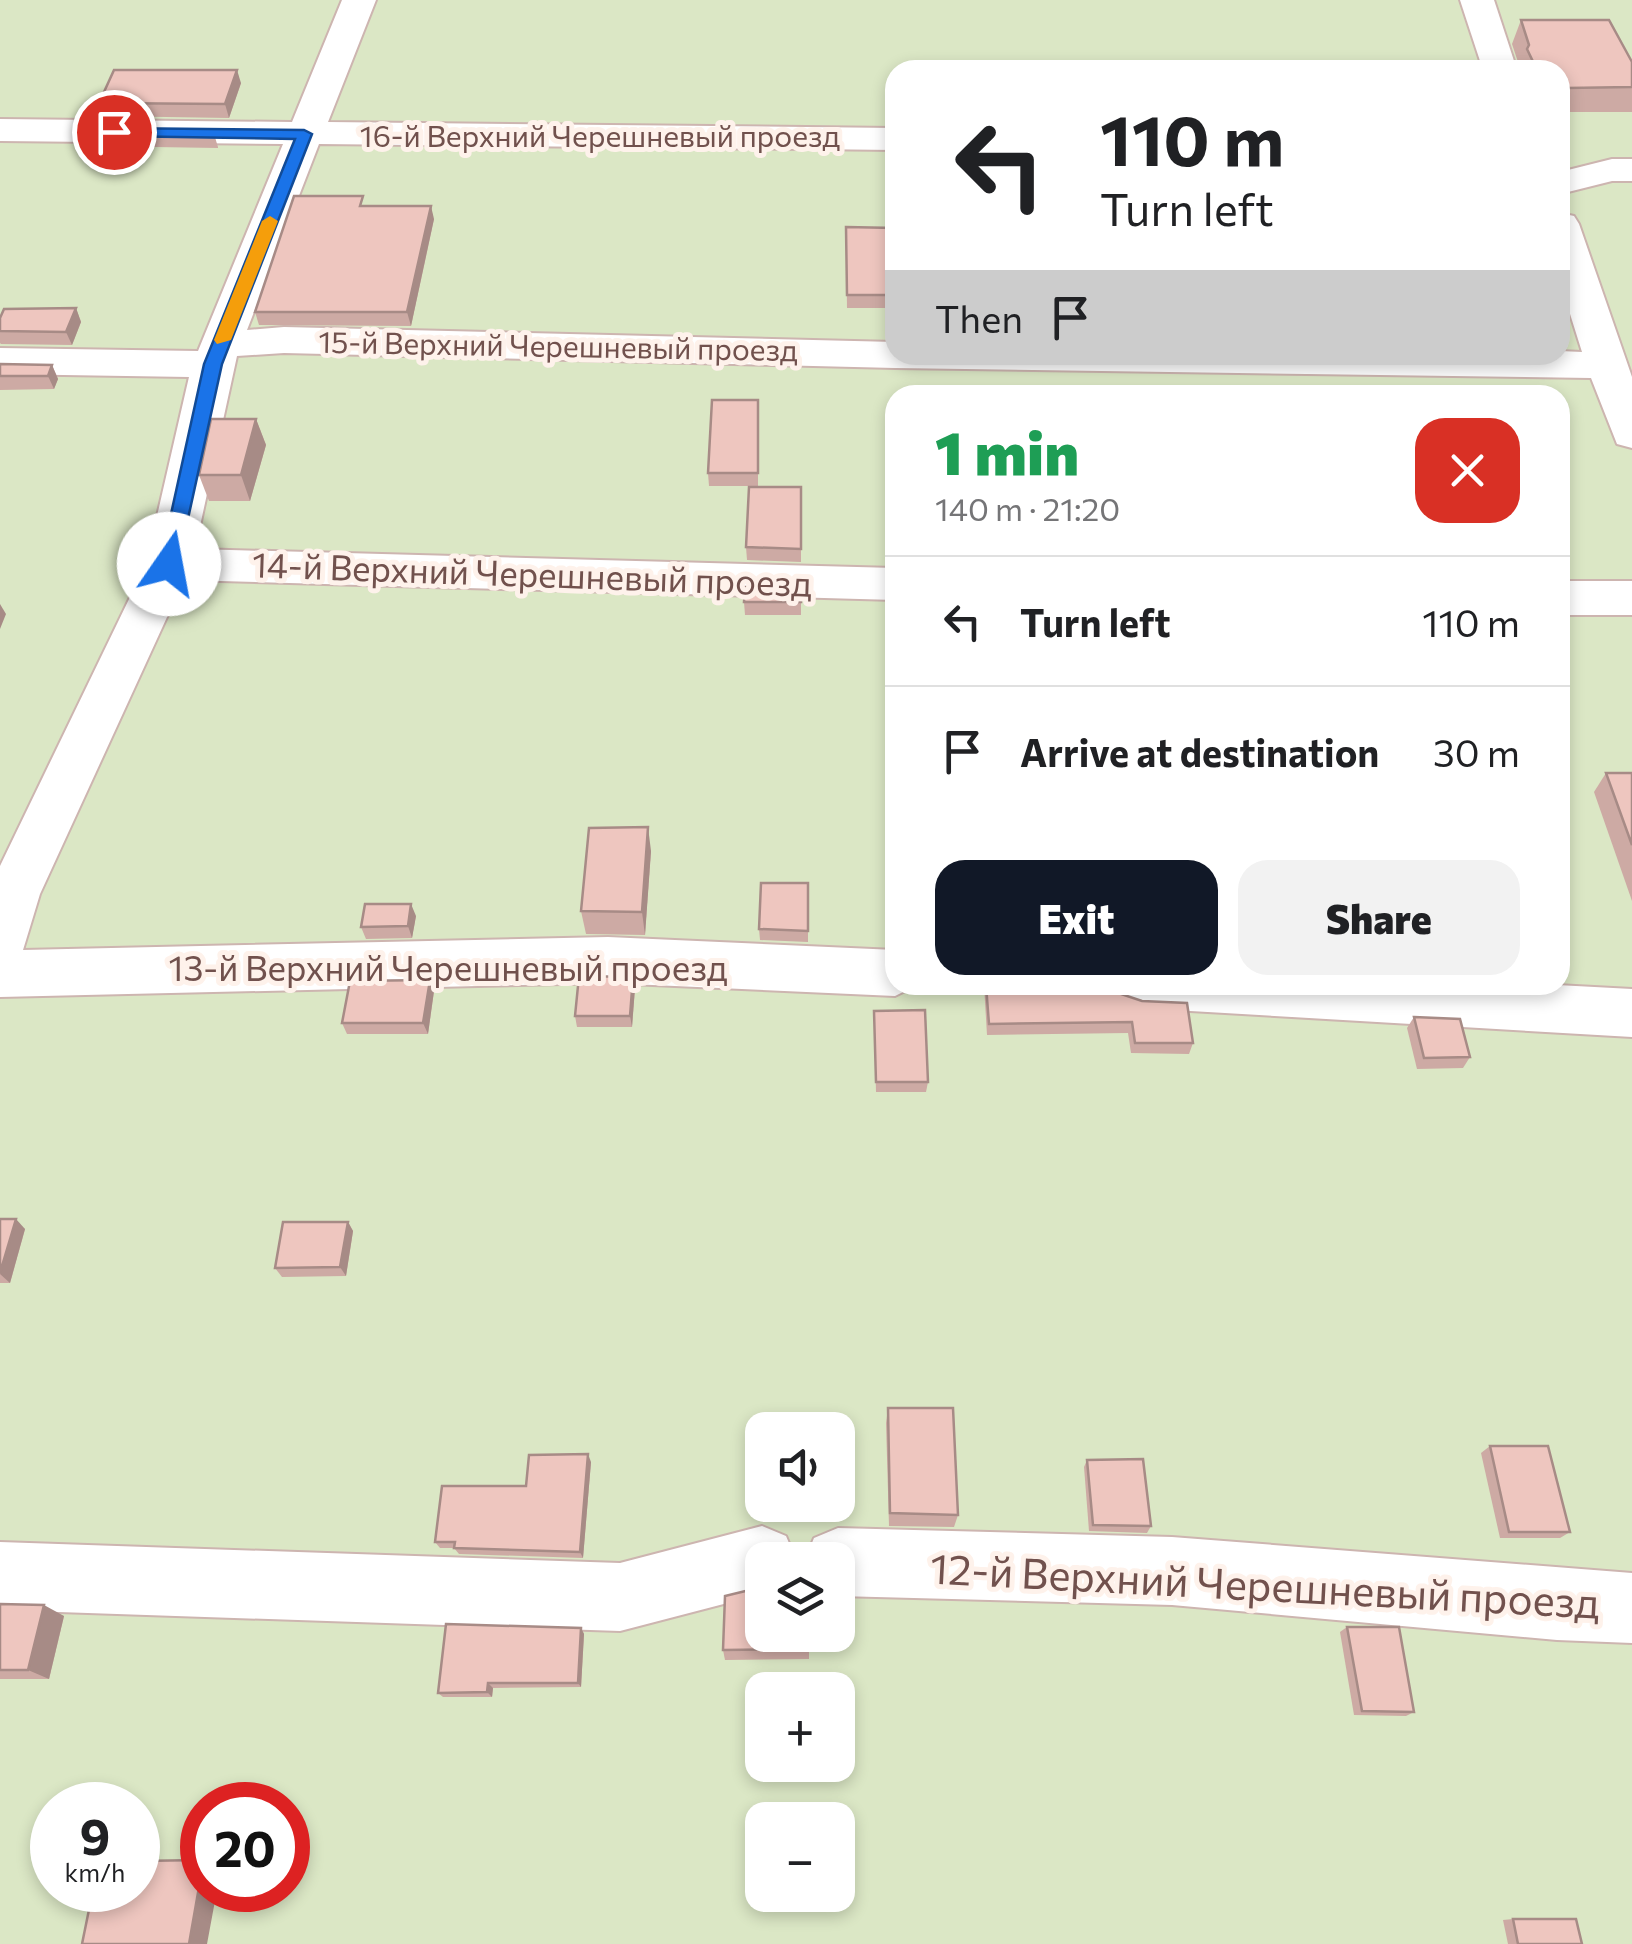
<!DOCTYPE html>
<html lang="en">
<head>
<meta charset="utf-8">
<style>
  :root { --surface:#fff; --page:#f2f2f2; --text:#202124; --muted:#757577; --line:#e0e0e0; --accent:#111827 }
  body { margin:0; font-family:Commissioner,sans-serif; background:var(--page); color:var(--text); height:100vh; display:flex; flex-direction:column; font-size:38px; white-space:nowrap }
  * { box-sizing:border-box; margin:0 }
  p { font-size:32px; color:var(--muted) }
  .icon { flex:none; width:55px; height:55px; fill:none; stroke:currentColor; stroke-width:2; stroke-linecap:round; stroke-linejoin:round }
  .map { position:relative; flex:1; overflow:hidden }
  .panel { position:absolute; left:885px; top:385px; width:685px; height:610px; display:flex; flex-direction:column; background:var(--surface); border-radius:30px; box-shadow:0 5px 15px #0003 }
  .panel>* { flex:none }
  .top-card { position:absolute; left:885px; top:60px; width:685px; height:305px; border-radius:30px; box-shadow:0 5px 15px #0003; background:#fff; color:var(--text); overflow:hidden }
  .fabs { position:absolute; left:745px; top:1412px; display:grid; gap:20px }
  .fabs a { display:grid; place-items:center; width:110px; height:110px; border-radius:20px; background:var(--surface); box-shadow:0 5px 15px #0003; font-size:50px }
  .speed { position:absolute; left:30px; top:1782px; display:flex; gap:20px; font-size:50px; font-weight:700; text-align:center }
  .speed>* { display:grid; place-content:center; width:130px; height:130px; border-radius:50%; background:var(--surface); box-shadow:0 5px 15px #0003; line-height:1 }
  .speed small { font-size:25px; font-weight:400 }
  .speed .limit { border:15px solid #d22; background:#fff; color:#111 }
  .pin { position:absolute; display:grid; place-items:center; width:85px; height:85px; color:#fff; margin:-42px; border:5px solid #fff; border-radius:50%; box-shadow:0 2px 10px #0007 }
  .me { position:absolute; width:110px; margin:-55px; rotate:12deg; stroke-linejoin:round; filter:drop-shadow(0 0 8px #0008) }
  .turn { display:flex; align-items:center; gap:35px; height:210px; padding:0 50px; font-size:45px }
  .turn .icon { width:130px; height:130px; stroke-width:2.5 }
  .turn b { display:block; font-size:70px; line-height:85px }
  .then { display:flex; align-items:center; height:95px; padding:0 50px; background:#0003; gap:20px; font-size:38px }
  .round { display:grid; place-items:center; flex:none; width:105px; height:105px; border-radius:30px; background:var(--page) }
  .summary { display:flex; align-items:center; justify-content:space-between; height:170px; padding:0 50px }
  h1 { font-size:60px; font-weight:800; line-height:75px; color:#1e9e55 }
  .cta { display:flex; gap:20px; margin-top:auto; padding:20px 50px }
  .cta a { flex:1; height:115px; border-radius:30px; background:var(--accent); color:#fff; font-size:40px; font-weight:800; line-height:115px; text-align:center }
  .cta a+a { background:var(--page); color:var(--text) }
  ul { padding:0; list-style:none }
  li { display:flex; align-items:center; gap:30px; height:130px; padding:0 50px; border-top:2px solid var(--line) }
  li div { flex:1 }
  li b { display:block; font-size:38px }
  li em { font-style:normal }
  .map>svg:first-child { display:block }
  .green { fill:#dbe7c5; fill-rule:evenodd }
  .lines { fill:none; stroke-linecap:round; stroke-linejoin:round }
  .minor-casing { stroke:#cdb5b0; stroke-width:4 }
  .minor { fill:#fff; fill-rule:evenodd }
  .wall { fill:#cdaaa4 }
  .shaded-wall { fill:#a78b86 }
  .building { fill:#eec6bf; stroke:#a78b86; stroke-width:2.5 }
  .route { fill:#1a73e8; stroke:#114b97; stroke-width:2.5 }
  .slow { fill:#f59e0b }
  .labels { text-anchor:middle; stroke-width:10; stroke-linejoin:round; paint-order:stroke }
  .far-street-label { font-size:30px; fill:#71514d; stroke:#fef2eb }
  .street-label { font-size:35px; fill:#71514d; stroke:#fef2eb }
  .near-street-label { font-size:42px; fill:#71514d; stroke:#fef2eb }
</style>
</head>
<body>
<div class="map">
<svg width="1632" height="1944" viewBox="0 0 1632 1944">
  <rect width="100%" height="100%" fill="#faede6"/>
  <path class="green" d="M0,0H1632V1944H0ZM895,70H1560V355H895ZM895,395H1560V985H895ZM762,1430H838V1505H762ZM762,1560H838V1635H762ZM762,1690H838V1765H762ZM52,1805H138V1890H52ZM202,1805H288V1890H202ZM762,1820H838V1895H762Z"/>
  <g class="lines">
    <defs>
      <g id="minor">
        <path d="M342,0H376L328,122L895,128V150L319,144L247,330L284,327L895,342V355H1560V351L1582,352L1560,282V213L1574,216L1579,224L1632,377V448L1617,444L1591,378L895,368L284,353L237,356L195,549L895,568V600L184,580L40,894L23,950L608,937L895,950V985H917L895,996L608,983L0,997V866L146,564L189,377L0,374V348L198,351L283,144L0,141V119L292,122Z"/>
        <path d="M1460,0H1494L1517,70H1483Z"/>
        <path d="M1612,159H1632V181H1612L1560,194V172Z"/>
        <rect x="1560" y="581" width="72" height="34"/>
        <path d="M1111,985H1557L1632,989V1037L1139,1008L1119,1001Z"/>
        <path d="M762,1526L786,1536L796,1560H762V1594L620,1631L0,1610V1542L620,1563Z"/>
        <path d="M838,1528L1172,1537L1632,1573V1643L1557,1640L1172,1605L838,1596V1560H805L814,1538Z"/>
      </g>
    </defs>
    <use href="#minor" class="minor-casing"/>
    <use href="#minor" class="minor"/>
  </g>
  <g class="wall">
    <path d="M1521,20L1632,62V112H1560V70H1519L1520,68L1512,44Z"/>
    <path d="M241,83L229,118L104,116L99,103Z"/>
    <path d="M86,132L214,134L218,147V148L91,146Z"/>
    <path d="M365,206L434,219L411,326L259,325L255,312Z"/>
    <path d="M846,227L895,228V308H847Z"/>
    <path d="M76,308L81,322L72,345L1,344L0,343V318Z"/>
    <path d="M0,364L52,365L58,379L54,389L0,390Z"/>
    <path d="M758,400V486H709L708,473Z"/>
    <path d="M256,419L266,445L250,501H209L199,475Z"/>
    <path d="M801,487V562L747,560L746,547Z"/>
    <path d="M801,588V615H745L744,602Z"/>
    <path d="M1606,773H1632V901L1594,792Z"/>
    <path d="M651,851L645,935L586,934L581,911Z"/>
    <path d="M808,883V942L760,940L759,929Z"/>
    <path d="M416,916L412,938L366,939L361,927Z"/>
    <path d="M633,977L635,988L632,1027H577L575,1016Z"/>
    <path d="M430,980L434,991L428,1034H347L342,1023Z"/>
    <path d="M984,985H1116L1121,994L1193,1043L1189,1054L1131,1053L1128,1033L987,1035Z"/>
    <path d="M874,1011L928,1082L926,1092H876Z"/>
    <path d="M1414,1017L1470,1057L1463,1068L1417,1069L1407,1028Z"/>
    <path d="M0,1219L25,1229L10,1283H0Z"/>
    <path d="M348,1222L353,1231L346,1276L282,1277L275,1268Z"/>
    <path d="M888,1408L958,1515L954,1527L889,1526L886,1423Z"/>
    <path d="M1490,1446L1570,1532L1560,1538H1500L1481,1453Z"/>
    <path d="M1087,1460L1151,1526L1147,1533L1089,1531L1084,1467Z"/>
    <path d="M591,1462L583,1558L459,1554L454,1548H440L435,1542L526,1486Z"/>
    <path d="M762,1587L809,1635V1659L725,1660L723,1650Z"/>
    <path d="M0,1604L64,1616L49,1679H0Z"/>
    <path d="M1347,1627L1414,1712L1406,1716L1354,1715L1340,1632Z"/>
    <path d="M581,1628L584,1634L581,1687L493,1688L492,1697H443L438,1693Z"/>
    <path d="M1513,1919L1582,1944H1508L1503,1920Z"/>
  </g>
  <g class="shaded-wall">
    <path d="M237,70L241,83L229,118L225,104Z"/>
    <path d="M431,206L434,219L411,326L407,312Z"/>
    <path d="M76,308L81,322L72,345L66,332Z"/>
    <path d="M52,365L58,379L54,389L48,376Z"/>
    <path d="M256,419L266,445L250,501L241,475Z"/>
    <path d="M0,604L6,614L0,629Z"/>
    <path d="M648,827L651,851L645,935L642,912Z"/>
    <path d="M411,904L416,916L412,938L408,926Z"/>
    <path d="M633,977L635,988L632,1027L630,1016Z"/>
    <path d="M430,980L434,991L428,1034L423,1023Z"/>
    <path d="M16,1219L25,1229L10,1283L0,1274Z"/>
    <path d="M348,1222L353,1231L346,1276L340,1267Z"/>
    <path d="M588,1454L591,1462L583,1558L580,1552Z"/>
    <path d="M44,1605L64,1616L49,1679L28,1670Z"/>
    <path d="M581,1628L584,1634L581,1687L578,1683Z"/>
    <path d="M488,1683L493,1688L492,1697L487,1692Z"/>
    <path d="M202,1870V1890H217L207,1944H189Z"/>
  </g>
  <g class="building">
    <path d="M1521,20H1609L1632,62V87L1567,88L1565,84H1560V70H1537L1527,49L1529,45Z"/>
    <path d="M114,70H237L225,104L99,103Z"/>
    <path d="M86,132L214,134L213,135Z"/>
    <path d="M294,196H363L360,206H431L407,312H255Z"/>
    <path d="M846,227L895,228V295H847Z"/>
    <path d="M76,308L66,332L0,331V318L4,309Z"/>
    <path d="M0,364L52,365L48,376H0Z"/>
    <path d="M712,400H758V473H708Z"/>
    <path d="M211,419H256L241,475H199Z"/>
    <path d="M749,487H801V549L746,547Z"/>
    <path d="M745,587L801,588V602H744Z"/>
    <path d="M1606,773H1632V845Z"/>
    <path d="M648,827L642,912L581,911L589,828Z"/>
    <path d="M761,883H808V931L759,929Z"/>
    <path d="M365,904H411L408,926L361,927Z"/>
    <path d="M579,976L633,977L630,1016H575Z"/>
    <path d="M430,980L423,1023H342L350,981Z"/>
    <path d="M986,985H1116L1121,994L1142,1001L1187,1003L1193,1043H1135L1132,1022L989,1024Z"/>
    <path d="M925,1010L928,1082H876L874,1011Z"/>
    <path d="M1414,1017L1460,1019L1470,1057L1424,1058Z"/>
    <path d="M0,1219H16L0,1273Z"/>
    <path d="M283,1222H348L340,1267L275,1268Z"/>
    <path d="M888,1408H953L958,1515L890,1513Z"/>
    <path d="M1490,1446H1548L1570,1532H1509Z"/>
    <path d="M588,1454L580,1552L454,1548L455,1542H435L442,1486H526L529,1455Z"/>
    <path d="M1143,1459L1151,1526L1093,1525L1087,1460Z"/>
    <path d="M762,1581V1635H809V1649L723,1650L725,1596L762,1587Z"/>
    <path d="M0,1604L44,1605L28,1670H0Z"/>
    <path d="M446,1624L581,1628L578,1683H488L487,1692L438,1693Z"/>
    <path d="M1347,1627H1399L1414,1712L1362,1711Z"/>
    <path d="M202,1860V1870L189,1944H82L93,1890H138V1861Z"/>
    <path d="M1513,1919H1576L1582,1944H1518Z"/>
  </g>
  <path class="route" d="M109,128L304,130L312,134L222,364L178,564L169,571L160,564L204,364L295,139L114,136L109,135Z"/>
  <path class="slow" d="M270,216L278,221L231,340L217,344L214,340L262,221Z"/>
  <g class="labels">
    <g class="far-street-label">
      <text x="600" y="147">16-й Верхний Черешневый проезд</text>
      <text transform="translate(558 347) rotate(1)" y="10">15-й Верхний Черешневый проезд</text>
    </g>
    <g class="street-label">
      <text transform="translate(532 575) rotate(2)" y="12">14-й Верхний Черешневый проезд</text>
      <text x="448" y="981">13-й Верхний Черешневый проезд</text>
    </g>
    <g class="near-street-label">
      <text transform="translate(1265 1586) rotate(3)" y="15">12-й Верхний Черешневый проезд</text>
    </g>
  </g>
</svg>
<div class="fabs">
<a><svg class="icon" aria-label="sound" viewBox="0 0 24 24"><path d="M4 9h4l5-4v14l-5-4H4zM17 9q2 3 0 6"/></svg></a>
<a><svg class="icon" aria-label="layers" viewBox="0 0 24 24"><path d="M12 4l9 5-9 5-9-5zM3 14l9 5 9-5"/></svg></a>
<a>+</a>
<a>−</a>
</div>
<div class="speed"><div>9<small>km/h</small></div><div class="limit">20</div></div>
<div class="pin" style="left:114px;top:132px;background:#d93025"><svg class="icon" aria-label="arrive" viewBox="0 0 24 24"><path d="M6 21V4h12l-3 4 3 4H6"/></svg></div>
<svg class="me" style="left:169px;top:564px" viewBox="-20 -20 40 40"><circle r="19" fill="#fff"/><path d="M0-13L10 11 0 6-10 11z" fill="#1a73e8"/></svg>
<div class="top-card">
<div class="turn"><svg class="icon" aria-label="left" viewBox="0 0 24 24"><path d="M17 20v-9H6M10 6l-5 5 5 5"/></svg><div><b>110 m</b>Turn left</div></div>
<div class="then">Then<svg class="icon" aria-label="arrive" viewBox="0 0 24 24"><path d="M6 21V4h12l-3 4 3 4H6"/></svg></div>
</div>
<section class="panel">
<div class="summary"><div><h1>1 min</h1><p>140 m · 21:20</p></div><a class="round" style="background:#d93025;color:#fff"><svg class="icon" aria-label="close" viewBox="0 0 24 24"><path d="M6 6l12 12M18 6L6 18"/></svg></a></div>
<ul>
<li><svg class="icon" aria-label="left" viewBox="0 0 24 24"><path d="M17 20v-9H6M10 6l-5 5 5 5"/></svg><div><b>Turn left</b></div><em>110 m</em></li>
<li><svg class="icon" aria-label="arrive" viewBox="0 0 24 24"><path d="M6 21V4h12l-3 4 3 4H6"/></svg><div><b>Arrive at destination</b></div><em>30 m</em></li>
</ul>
<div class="cta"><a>Exit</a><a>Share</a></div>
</section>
</div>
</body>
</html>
